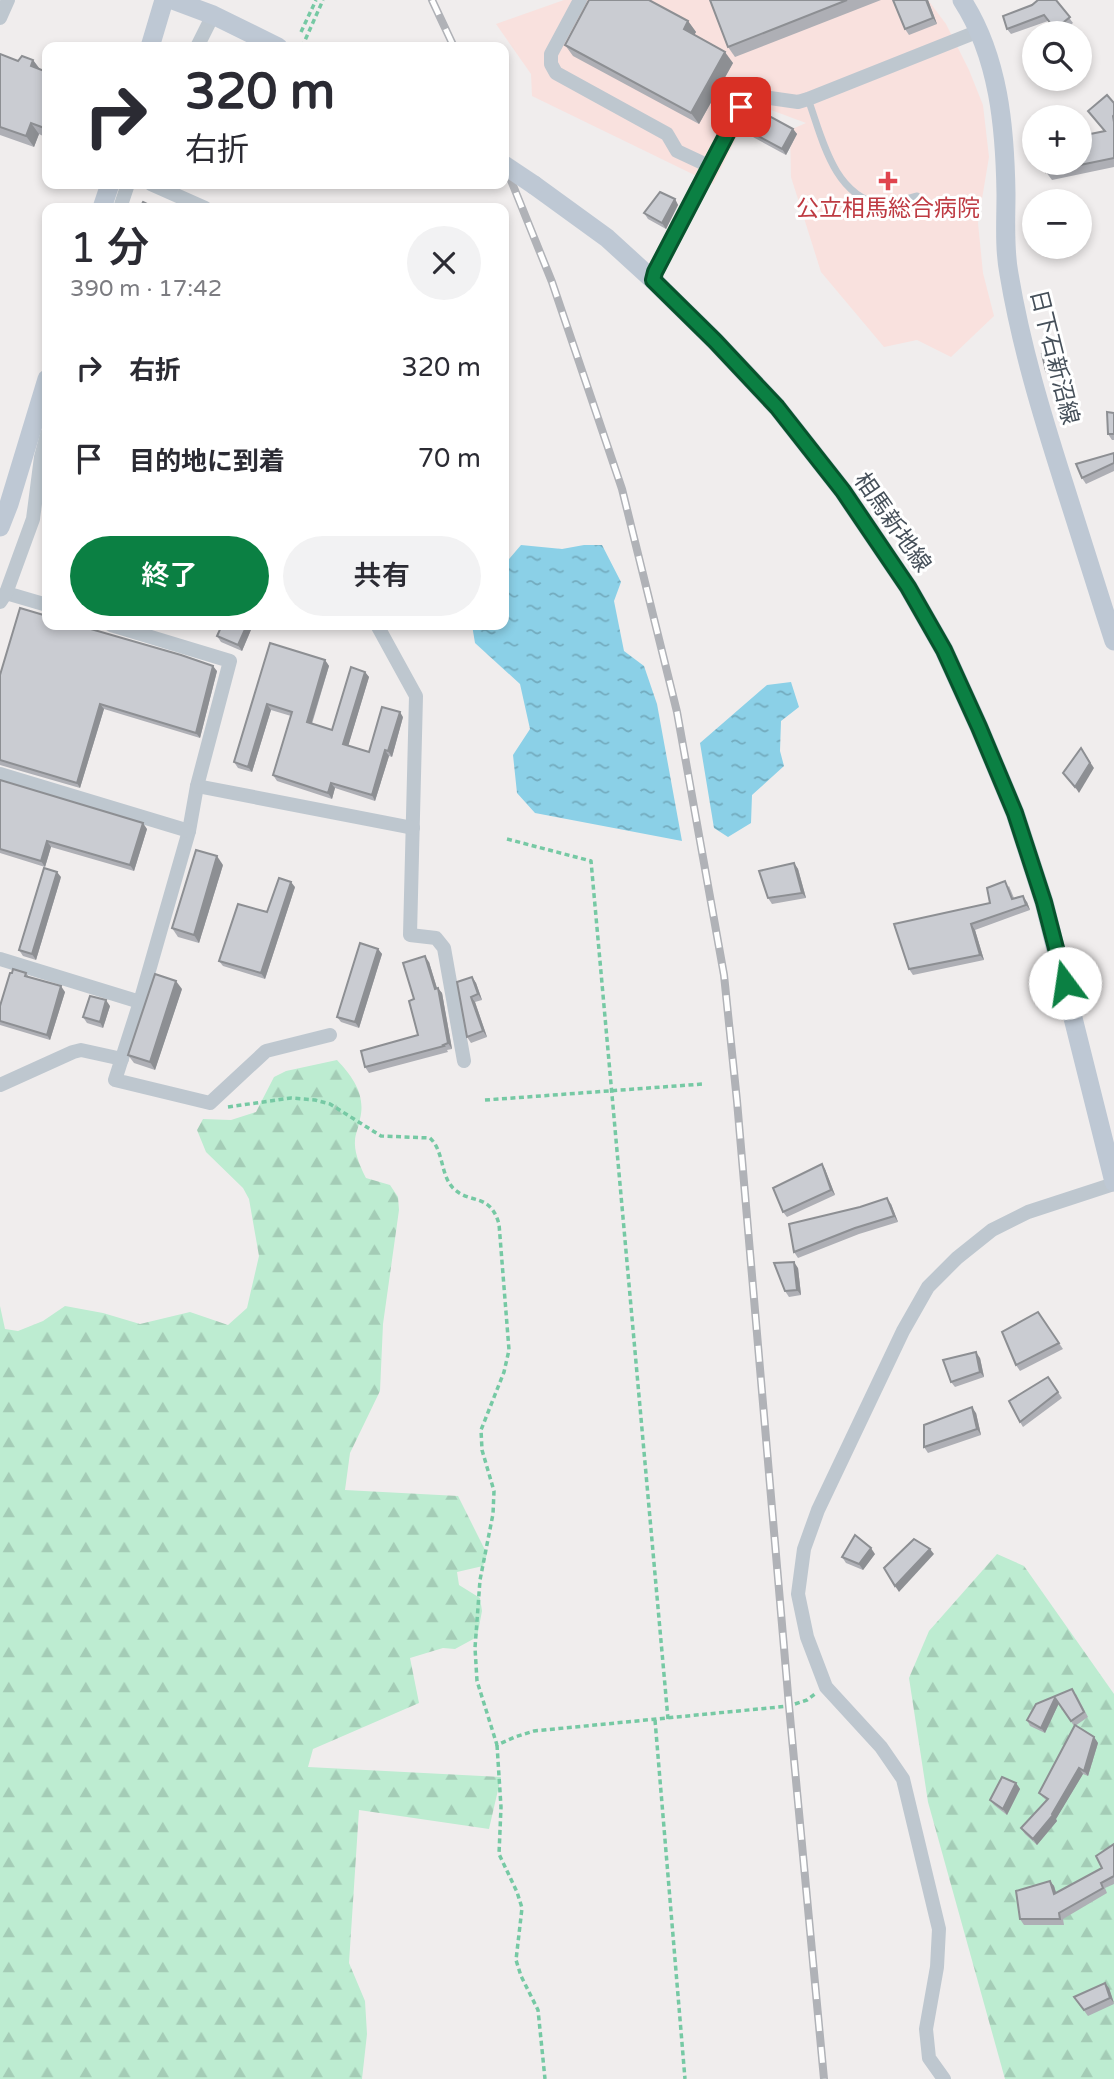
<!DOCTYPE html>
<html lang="ja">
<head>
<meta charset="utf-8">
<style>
  :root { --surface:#fff; --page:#f2f2f3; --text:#2b2b33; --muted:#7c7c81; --accent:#0b8043 }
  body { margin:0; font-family:"Varela Round","Noto Sans JP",sans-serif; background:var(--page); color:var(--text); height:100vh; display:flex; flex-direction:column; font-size:26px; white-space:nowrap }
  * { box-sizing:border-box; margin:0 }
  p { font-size:23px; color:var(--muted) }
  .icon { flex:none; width:38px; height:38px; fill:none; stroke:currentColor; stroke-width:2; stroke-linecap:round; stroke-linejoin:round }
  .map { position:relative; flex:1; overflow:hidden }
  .side { position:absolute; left:42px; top:203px; width:467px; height:427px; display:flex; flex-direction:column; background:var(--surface); border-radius:14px; box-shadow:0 4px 10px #0003 }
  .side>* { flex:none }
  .banner { position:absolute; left:42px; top:42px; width:467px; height:147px; border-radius:14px; box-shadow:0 4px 10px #0003; background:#fff; color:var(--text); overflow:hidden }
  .fabs { position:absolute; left:1022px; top:21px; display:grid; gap:14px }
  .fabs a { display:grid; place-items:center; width:70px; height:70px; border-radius:50%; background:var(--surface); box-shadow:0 4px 10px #0003; font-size:35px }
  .pin { position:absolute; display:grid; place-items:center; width:60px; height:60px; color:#fff; margin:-30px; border-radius:14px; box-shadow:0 4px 10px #0006 }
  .me { position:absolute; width:77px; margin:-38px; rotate:346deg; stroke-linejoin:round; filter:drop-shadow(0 0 5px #0008) }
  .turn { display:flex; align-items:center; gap:24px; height:147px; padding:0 28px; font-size:32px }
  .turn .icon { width:91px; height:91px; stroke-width:2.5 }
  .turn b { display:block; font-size:49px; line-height:60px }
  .round { display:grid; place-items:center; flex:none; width:74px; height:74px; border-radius:37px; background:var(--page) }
  .overview { display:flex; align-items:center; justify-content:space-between; height:119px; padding:0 28px }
  h1 { font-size:42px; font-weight:600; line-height:52px }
  .action { display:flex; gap:14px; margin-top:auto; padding:14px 28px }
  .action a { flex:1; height:80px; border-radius:42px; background:var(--accent); color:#fff; font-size:28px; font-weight:600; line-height:80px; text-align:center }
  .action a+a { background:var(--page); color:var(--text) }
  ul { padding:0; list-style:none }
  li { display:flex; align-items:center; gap:21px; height:91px; padding:0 28px }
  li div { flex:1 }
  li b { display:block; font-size:26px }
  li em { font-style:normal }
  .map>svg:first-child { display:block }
  .medical { fill:#f9e1de }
  .forest { fill:url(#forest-firs) }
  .water { fill:url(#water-ripples) }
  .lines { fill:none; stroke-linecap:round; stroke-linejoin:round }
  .path { stroke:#76c9a4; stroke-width:3.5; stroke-dasharray:5 3.5; stroke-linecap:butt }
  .lane { stroke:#bec7cf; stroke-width:7 }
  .street { stroke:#bec7cf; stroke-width:14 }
  .secondary { stroke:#bec8d4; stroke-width:19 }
  .rail-casing { stroke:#b0b2b7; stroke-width:8 }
  .rail { stroke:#fff; stroke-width:5; stroke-dasharray:16; stroke-linecap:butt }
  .secondary-bridge { stroke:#bec8d4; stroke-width:19 }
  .wall { fill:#aeafb5 }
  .shaded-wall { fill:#8d8f93 }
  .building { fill:#caccd2; stroke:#8d8f93; stroke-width:2 }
  .route-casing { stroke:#07532c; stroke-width:18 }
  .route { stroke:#0b8043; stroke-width:12 }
  .health-dot { fill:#e0444e; stroke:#fff; stroke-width:2.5 }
  .labels { text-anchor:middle; stroke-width:6; stroke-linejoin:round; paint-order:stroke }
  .health-label { font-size:23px; fill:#be3a42; stroke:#fff }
  .street-label { font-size:23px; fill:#46505a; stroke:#fff }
</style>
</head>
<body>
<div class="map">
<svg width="1114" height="2079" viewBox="0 0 1114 2079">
  <defs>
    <pattern id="forest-firs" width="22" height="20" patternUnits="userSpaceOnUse" patternTransform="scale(1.75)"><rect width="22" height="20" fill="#bdecd1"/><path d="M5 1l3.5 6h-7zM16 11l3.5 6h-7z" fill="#a4ccb6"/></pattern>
    <pattern id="water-ripples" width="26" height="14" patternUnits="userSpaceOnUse" patternTransform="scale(1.75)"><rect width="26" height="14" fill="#8bd0e7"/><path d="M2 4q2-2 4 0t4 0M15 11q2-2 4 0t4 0" fill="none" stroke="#73abbe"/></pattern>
  </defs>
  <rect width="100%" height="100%" fill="#f0eded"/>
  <path class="medical" d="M564,0H928L946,24L969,70L983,105L989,157L978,223L983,273L994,316L951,357L917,340L884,347L821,272L791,177L790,130L806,123L771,110L757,113L740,131L713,184L532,96L531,74L496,24Z"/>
  <g class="forest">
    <path d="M337,1060C353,1077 366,1095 360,1119C359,1127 355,1134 355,1141C354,1153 361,1168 366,1178L390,1185L398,1197L399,1210L383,1324L380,1391L350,1453L345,1490L458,1496L487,1554L483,1566L457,1572L459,1585L480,1598L482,1611L477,1637L455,1649L443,1648L410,1658L419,1703L313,1749L308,1767L501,1777L489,1829L359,1810L349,1963L365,2001L367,2034L362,2079H0V1306L5,1329L18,1331L43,1321L65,1306L103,1313L140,1324L190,1312L228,1325L247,1308L259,1256L249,1199L243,1188L206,1152L197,1130L203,1119L231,1120L256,1112L274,1077L286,1071Z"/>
    <path d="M997,1554L1024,1566L1114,1694V2079H1005L928,1802L909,1678L929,1631Z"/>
  </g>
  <g class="water">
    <path d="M521,545L562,549L584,545H602L621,582L614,601L624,651L644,666L657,704L682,841L535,813L517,793L513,755L530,729L520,684L475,643L472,625H504V565Z"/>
    <path d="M791,682L799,707L781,721L780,751L784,766L752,795L751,823L728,837L714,828L700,743L767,685Z"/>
  </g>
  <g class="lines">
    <g class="path">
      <path d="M301,32L316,0"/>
      <path d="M302,47L323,0"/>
      <path d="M507,839L591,861L668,1719"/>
      <path d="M485,1100L703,1084"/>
      <path d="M228,1107L291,1098L315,1100L330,1104L381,1136L430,1138C444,1151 440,1174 453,1188C470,1205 490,1192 499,1224L509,1350L504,1372L481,1430L482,1450L494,1491L493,1514L480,1580L475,1648L477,1681L497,1745L515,1737L534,1731L789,1706L807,1700L815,1694"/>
      <path d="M655,1720L685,2079"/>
      <path d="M497,1745L501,1807L499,1854L517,1892L522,1908L516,1960L521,1976L538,2010L545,2079"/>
    </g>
    <path class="lane" d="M808,99C822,137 833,195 880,204C891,206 907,198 917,196"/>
    <g class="street">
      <path d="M580,0L551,54V64L556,73L667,134L677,151L709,166L655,272L653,280"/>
      <path d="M0,18L8,0"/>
      <path d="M197,47L213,15"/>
      <path d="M709,166L741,107L755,99L770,98L798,102L808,99L979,31"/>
      <path d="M151,184L205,208"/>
      <path d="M120,208L128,184"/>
      <path d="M6,593L47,605"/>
      <path d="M0,602L6,593L33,519L41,457L47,434"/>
      <path d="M111,625L230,661L197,786L189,831L140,1002L115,1080L210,1103L266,1051L330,1035"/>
      <path d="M377,625L416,696L410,935L436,938L444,948L464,1061"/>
      <path d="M0,774L189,831"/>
      <path d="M197,786L413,828"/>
      <path d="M0,959L140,1002"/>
      <path d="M0,1085L73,1052L81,1050L122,1059"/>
      <path d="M944,2079L929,2058L926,2029L937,1967L939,1929L903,1779L881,1747L826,1687L807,1637L798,1594L804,1549L818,1510L903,1331L928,1287L957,1258L992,1230L1028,1212L1114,1184"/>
    </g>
    <g class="secondary">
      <path d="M173,0L213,15L278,47"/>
      <path d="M962,0C999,57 1005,128 1006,194C1006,220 1004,248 1009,274C1021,346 1042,415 1064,484C1081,537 1097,589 1114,641"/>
      <path d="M150,47L164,0"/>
      <path d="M534,185L607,238L653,280L715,341L777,407L843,491L908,587L944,650L979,727L1015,813L1044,902L1114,1182"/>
      <path d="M102,208L110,184"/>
      <path d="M0,527L9,504L47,379"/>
    </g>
    <defs>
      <g id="rail">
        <path d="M432,0L454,47"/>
        <path d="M504,163L552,282L622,489L677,712L724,975L737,1101L789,1706L824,2079"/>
      </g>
    </defs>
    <use href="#rail" class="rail-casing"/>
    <use href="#rail" class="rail"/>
    <path class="secondary-bridge" d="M504,165L534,185"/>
  </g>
  <g class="wall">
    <path d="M710,0H881L735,57L728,47Z"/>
    <path d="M893,0H928L937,24L909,35L905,29Z"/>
    <path d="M1056,0L1073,23L1061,33H1058L1048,21L1011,34L1007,29Z"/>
    <path d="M688,21L696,32L694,35L733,63L699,124L573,56L565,45Z"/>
    <path d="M0,54L18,61L33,60L40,69L47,72V138L39,134L34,147L0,135Z"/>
    <path d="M1114,103V167L1052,180L1046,172L1104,131L1088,111Z"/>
    <path d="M793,129L797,134L786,155L753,137L749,131Z"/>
    <path d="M675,199L678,205L666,229L648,219L644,213Z"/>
    <path d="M1060,352L1064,358L1068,371L1050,377L1046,371Z"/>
    <path d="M1114,413V440H1112L1108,434Z"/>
    <path d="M1114,453V471L1086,484L1082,478Z"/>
    <path d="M222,625H253L242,651L221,642L217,636Z"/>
    <path d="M270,643L325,660L329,666L312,724L332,730L365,672L369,677L348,746L369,752L403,717L392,757L389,756L375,801L335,788L332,799L277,781L273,775L291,716L271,710L252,772L238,768L234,762Z"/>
    <path d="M217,671L200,738L104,709L80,788L0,765V675Z"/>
    <path d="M0,780L147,829L134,871L51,847L45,867L0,853Z"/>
    <path d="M794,863L798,869L806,898L772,904L768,898Z"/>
    <path d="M223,865L199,943L178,937L172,928Z"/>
    <path d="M61,877L36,960L23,956L19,950Z"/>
    <path d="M1009,886L1014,898L1027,902L1030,910L975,930L984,960L913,975L909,969L990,903Z"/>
    <path d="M295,887L265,979L223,966L219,961L267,912Z"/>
    <path d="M378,949L382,954L359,1028L341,1022L337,1017Z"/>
    <path d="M429,962L437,988L442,993L452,1049L447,1050L448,1052L369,1073L365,1067L418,1035L414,999Z"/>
    <path d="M26,973L29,977L65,992L50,1040L0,1025V1006Z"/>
    <path d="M472,977L476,983L482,1000L475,1002L487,1037L471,1043L467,1037Z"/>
    <path d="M182,989L155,1070L134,1063L128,1055Z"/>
    <path d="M110,1006L103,1028L87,1023L83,1017Z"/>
    <path d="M822,1164L825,1169L835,1195L787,1217L783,1212Z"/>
    <path d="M891,1204L898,1222L859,1234L798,1258L794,1252Z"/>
    <path d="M798,1268L801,1295L789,1297L785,1291Z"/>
    <path d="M1038,1312L1063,1349L1020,1371L1016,1365Z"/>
    <path d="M980,1358L984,1377L955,1387L951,1382Z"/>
    <path d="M1048,1377L1062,1398L1023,1427L1020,1422Z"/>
    <path d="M976,1413L981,1435L928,1453L924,1447Z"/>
    <path d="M875,1554L863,1570L846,1563L842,1557Z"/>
    <path d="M1076,1694L1088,1717L1075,1726L1094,1737L1098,1743L1088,1776L1083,1774L1056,1819L1057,1821L1037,1845L1025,1834L1021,1828L1046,1800L1039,1793L1074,1726L1059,1703L1045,1733L1030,1726L1027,1720Z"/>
    <path d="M1016,1783L1020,1789L1007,1815L994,1805L990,1800Z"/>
    <path d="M1114,1844V1884L1105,1888L1107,1893L1063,1919L1064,1925H1024L1020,1919L1050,1881L1054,1886L1056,1893L1102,1868Z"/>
    <path d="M1109,1988L1114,2004L1088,2016L1074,1997Z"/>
  </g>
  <g class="shaded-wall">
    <path d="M926,0H928L937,24L933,18Z"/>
    <path d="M688,21L696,32L691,40L684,29Z"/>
    <path d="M725,52L733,63L699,124L691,113Z"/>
    <path d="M33,60L41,71L31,66Z"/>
    <path d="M31,123L39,134L34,147L26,136Z"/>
    <path d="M793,129L797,134L786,155L782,149Z"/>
    <path d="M675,199L678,205L666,229L662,223Z"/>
    <path d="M1060,352L1064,358L1068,371L1064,365Z"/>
    <path d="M247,625H253L242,651L238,645Z"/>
    <path d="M325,660L329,666L310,728L307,722Z"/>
    <path d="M213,666L217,671L200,738L196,733Z"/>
    <path d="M365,672L369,677L347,750L343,744Z"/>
    <path d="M100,704L104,709L80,788L77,783Z"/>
    <path d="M267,704L271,710L252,772L248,767Z"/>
    <path d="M400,712L403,717L392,757L388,751Z"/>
    <path d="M1081,748L1094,768L1079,793L1075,787Z"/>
    <path d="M385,750L389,756L375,801L372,795Z"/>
    <path d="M331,783L335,788L332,799L328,793Z"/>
    <path d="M143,823L147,829L134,871L130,865Z"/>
    <path d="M47,841L51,847L45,867L41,861Z"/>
    <path d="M217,856L223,865L199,943L194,935Z"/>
    <path d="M794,863L798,869L806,898L802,893Z"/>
    <path d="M57,872L61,877L36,960L32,954Z"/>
    <path d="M291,882L295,887L265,979L261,973Z"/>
    <path d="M1023,896L1027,902L1030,910L1026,905Z"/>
    <path d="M971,924L975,930L984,960L980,955Z"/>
    <path d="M378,949L382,954L359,1028L355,1022Z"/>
    <path d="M425,956L429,962L439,995L435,989Z"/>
    <path d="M472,977L476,983L482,1000L478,994Z"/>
    <path d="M176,981L182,989L155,1070L150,1062Z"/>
    <path d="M61,986L65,992L50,1040L47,1035Z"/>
    <path d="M438,988L442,993L452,1049L448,1043Z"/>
    <path d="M471,997L475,1002L487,1037L483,1031Z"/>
    <path d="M106,1000L110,1006L103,1028L100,1022Z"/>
    <path d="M822,1164L825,1169L835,1195L831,1190Z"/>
    <path d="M887,1198L891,1204L898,1222L894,1216Z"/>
    <path d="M794,1262L798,1268L801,1295L797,1290Z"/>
    <path d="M976,1352L980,1358L984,1377L980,1372Z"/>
    <path d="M972,1407L976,1413L981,1435L977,1429Z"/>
    <path d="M871,1548L875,1554L863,1570L859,1564Z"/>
    <path d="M930,1549L934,1554L899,1592L895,1586Z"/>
    <path d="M1055,1698L1059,1703L1045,1733L1041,1728Z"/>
    <path d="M1094,1737L1098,1743L1088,1776L1084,1771Z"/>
    <path d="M1079,1768L1083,1774L1056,1819L1057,1821L1037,1845L1033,1839L1052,1814Z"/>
    <path d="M1016,1783L1020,1789L1007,1815L1003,1809Z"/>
    <path d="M1050,1881L1054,1886L1058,1899L1054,1894Z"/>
    <path d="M1105,1983L1109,1988L1114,2003L1110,1998Z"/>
  </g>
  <g class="building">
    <path d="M589,0H649L688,21L684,29L725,52L691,113L565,45Z"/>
    <path d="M710,0H847L728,47Z"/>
    <path d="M893,0H926L933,18L905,29Z"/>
    <path d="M1038,0H1056L1070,17L1055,29L1044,15L1007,29L1003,16L1032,5Z"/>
    <path d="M0,54L18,61L22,56L33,60L31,66L47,72V129L31,123L26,136L0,127Z"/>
    <path d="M1107,95L1114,103V115L1113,116L1114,122V158L1046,172L1044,163H1080V136L1105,131L1088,111Z"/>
    <path d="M760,111L793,129L782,149L749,131Z"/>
    <path d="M660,192L675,199L662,223L644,213Z"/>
    <path d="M143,202L155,208H140Z"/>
    <path d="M1060,352L1064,365L1046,371L1042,354Z"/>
    <path d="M1107,412L1114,413V434H1108Z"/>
    <path d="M1114,453V463L1082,478L1076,464Z"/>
    <path d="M20,608L47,616V625H77L181,655L213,666L196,733L100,704L77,783L0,760V675Z"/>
    <path d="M222,625H247L238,645L217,636Z"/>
    <path d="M270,643L325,660L307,722L332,730L351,667L365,672L343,744L369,752L382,707L400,712L388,751L385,750L372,795L331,783L328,793L273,775L292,712L267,704L248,767L234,762Z"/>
    <path d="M1081,748L1090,763L1075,787L1063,773Z"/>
    <path d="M0,780L143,823L130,865L47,841L41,861L0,849Z"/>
    <path d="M196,850L217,856L194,935L172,928Z"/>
    <path d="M794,863L802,893L768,898L759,871Z"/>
    <path d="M44,868L57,872L32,954L19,950Z"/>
    <path d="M279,878L291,882L261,973L219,961L238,904L267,912Z"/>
    <path d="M1005,881L1012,899L1023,896L1026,905L971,924L980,955L909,969L894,924L990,903L987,888Z"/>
    <path d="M360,943L378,949L355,1022L337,1017Z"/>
    <path d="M425,956L435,989L438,988L448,1043L443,1045L444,1046L365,1067L361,1051L418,1035L409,1001L414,999L403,963Z"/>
    <path d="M13,969L26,973L25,976L61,986L47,1035L0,1021V1006L10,973H12Z"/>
    <path d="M155,974L176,981L150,1062L128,1055Z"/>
    <path d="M472,977L478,994L471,997L483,1031L467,1037L457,982Z"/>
    <path d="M90,996L106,1000L100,1022L83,1017Z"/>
    <path d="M822,1164L831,1190L783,1212L773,1188Z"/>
    <path d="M887,1198L894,1216L855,1228L794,1252L789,1224L860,1207Z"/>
    <path d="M794,1262L797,1290L785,1291L774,1263Z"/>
    <path d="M1038,1312L1059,1343L1016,1365L1002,1332Z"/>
    <path d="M976,1352L980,1372L951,1382L943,1360Z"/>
    <path d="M1048,1377L1058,1392L1020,1422L1009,1401Z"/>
    <path d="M972,1407L977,1429L924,1447V1425Z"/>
    <path d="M855,1535L871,1548L859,1564L842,1557Z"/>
    <path d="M914,1539L930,1549L895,1586L884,1568Z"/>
    <path d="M1072,1689L1084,1712L1071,1721L1055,1698L1041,1728L1027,1720L1036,1704Z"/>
    <path d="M1075,1725L1094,1737L1084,1771L1079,1768L1052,1814L1053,1815L1033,1839L1021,1828L1048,1799L1039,1793Z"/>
    <path d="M1002,1777L1016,1783L1003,1809L990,1800Z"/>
    <path d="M1114,1844V1876L1101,1883L1103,1888L1059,1913L1060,1919H1020L1016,1891L1050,1881L1054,1894L1102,1868L1096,1856Z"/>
    <path d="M1105,1983L1110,1998L1084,2010L1074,1997Z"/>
  </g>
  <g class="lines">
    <defs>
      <path id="route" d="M741,107L655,272L653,280L715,341L777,407L843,491L908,587L944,650L979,727L1015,813L1044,902L1065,983"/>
    </defs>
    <use href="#route" class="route-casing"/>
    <use href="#route" class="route"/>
  </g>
  <path class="health-dot" d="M884.5 170.5h7v7h7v7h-7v7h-7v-7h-7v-7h7z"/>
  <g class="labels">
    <g class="health-label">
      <text x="888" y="216">公立相馬総合病院</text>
    </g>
    <g class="street-label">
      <text transform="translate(1055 357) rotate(76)" y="8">日下石新沼線</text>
      <text transform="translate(893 522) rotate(55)" y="8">相馬新地線</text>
    </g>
  </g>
</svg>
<div class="fabs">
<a><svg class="icon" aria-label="search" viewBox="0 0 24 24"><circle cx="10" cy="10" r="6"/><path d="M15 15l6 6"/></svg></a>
<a>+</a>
<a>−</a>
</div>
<div class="pin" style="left:741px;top:107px;background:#d93025"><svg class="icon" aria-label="arrive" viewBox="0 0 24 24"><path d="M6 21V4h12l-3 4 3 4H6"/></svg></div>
<svg class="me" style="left:1065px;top:983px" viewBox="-20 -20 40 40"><circle r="19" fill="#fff"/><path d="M0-13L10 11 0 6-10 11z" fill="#0b8043"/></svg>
<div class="banner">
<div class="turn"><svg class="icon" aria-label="right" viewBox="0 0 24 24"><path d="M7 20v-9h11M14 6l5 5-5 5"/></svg><div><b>320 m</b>右折</div></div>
</div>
<section class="side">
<div class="overview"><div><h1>1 分</h1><p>390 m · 17:42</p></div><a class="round"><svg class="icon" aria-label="close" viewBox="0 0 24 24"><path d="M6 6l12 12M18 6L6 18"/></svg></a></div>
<ul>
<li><svg class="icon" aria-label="right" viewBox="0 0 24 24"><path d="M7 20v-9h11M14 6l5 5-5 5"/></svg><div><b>右折</b></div><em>320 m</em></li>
<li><svg class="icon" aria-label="arrive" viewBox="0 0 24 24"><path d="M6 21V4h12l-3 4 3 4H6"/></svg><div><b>目的地に到着</b></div><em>70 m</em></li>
</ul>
<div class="action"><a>終了</a><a>共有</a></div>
</section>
</div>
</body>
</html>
